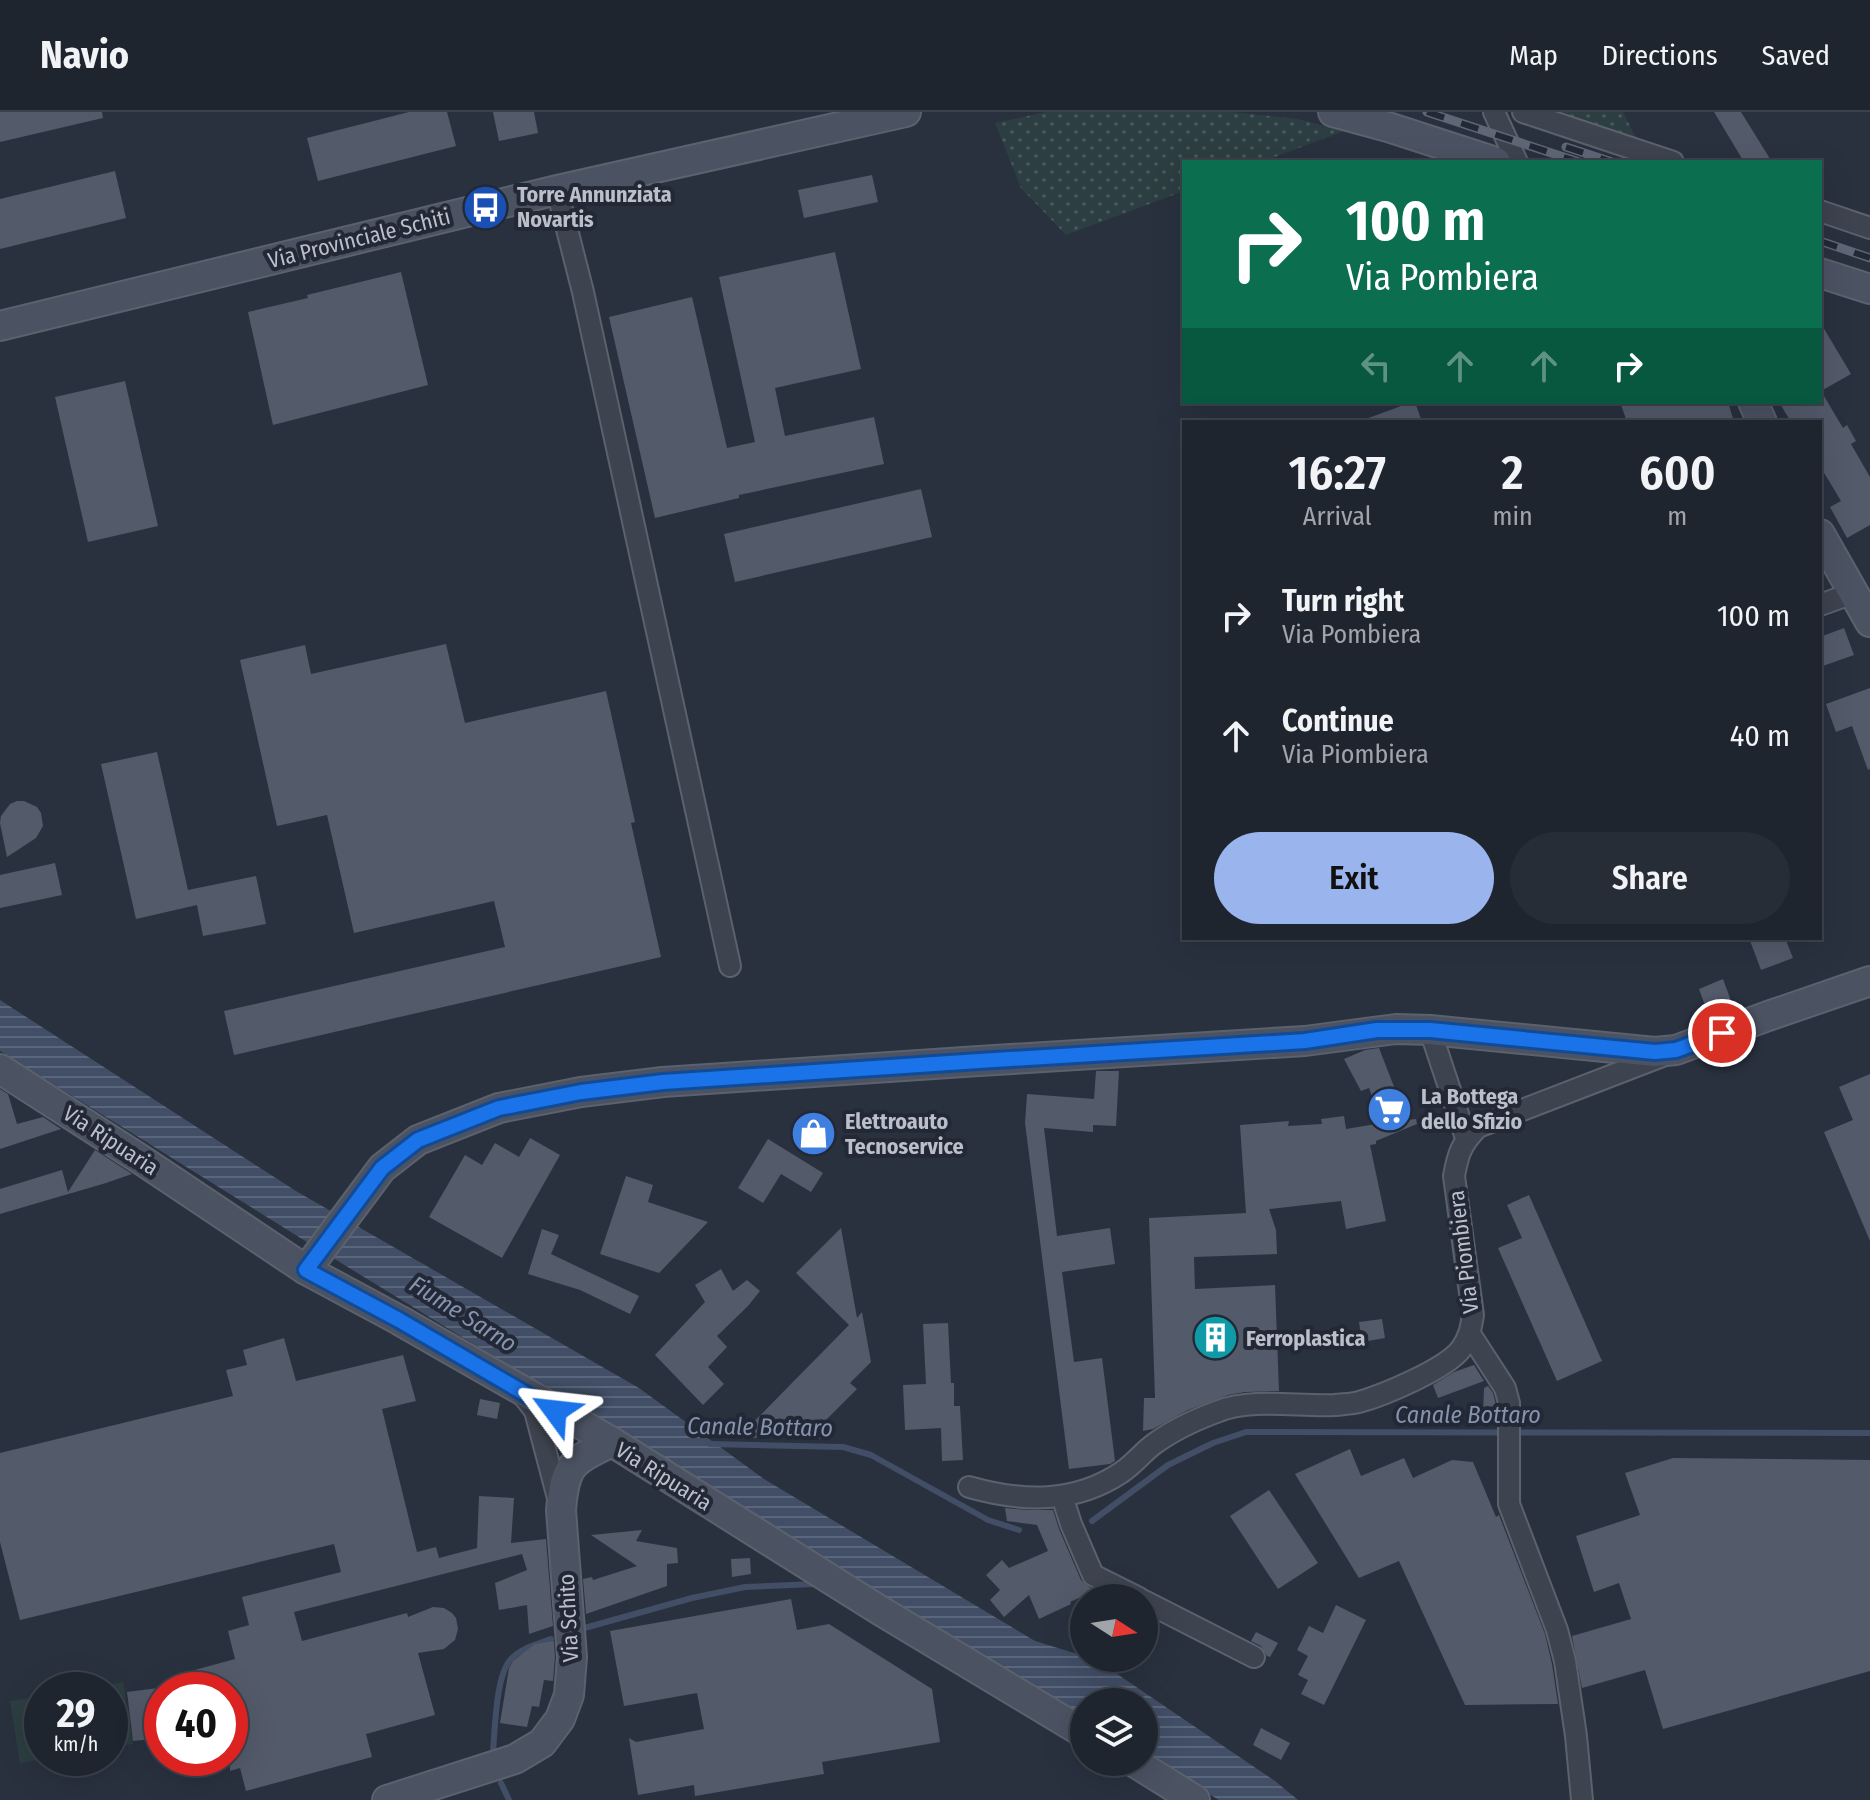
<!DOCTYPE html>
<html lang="en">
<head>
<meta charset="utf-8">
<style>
  :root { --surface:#1f252f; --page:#272d37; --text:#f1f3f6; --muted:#a1a5aa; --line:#3c424b; --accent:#9ab5ee }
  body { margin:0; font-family:"Fira Sans Condensed",sans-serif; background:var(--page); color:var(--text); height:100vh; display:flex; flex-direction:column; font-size:30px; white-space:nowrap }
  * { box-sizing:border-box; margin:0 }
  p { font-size:26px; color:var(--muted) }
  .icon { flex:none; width:44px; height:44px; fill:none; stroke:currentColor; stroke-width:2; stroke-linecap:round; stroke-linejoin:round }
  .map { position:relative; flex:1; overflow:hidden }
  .panel { position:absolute; left:1182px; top:308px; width:640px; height:520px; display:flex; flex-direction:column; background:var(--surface); border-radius:0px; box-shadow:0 8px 32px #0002,0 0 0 2px var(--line) }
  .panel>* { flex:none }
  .hud { position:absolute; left:1182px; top:48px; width:640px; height:244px; border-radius:0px; box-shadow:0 8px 32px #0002,0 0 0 2px var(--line); background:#0b6e4f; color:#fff; overflow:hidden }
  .needle { width:52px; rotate:102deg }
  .tools { position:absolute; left:1070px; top:1472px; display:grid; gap:16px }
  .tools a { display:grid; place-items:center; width:88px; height:88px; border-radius:50%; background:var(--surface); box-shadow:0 8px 32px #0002,0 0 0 2px var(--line); font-size:40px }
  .speed { position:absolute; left:24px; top:1560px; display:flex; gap:16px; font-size:40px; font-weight:700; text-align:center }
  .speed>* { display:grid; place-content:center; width:104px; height:104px; border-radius:50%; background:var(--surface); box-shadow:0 8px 32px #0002,0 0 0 2px var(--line); line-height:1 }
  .speed small { font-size:20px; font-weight:400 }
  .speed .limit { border:12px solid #d22; background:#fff; color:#111 }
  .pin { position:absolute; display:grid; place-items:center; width:68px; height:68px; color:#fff; margin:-34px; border:4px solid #fff; border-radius:50%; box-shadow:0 2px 8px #0007 }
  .me { position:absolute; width:88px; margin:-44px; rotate:300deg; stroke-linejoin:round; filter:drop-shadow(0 0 6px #0008) }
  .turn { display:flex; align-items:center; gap:28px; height:168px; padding:0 32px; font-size:36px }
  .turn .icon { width:104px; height:104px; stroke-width:2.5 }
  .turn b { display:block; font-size:56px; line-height:68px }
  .lanes { display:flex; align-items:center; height:76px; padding:0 32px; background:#0003; justify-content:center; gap:40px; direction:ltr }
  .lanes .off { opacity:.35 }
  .eta { display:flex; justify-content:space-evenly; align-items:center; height:136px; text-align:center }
  .eta b { font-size:48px; font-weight:600; line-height:56px }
  .action { display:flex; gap:16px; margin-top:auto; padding:16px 32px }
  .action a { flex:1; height:92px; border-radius:48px; background:var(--accent); color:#111; font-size:32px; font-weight:600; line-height:92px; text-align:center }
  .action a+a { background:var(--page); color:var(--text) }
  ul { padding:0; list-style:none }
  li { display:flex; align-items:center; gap:24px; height:120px; padding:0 32px }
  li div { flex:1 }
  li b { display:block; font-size:30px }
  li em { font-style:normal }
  header { display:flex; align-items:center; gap:48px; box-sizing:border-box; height:112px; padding:0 40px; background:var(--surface); border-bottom:2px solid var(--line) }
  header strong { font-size:38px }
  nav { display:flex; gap:44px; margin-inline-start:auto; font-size:28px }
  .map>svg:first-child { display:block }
  .grass { fill:url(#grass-dots) }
  .green { fill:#2c3e41 }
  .water { fill:url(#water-rules) }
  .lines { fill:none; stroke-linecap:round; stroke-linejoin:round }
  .stream { stroke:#414e66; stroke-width:6 }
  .building { fill:#535a6a }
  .street-casing { stroke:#5b616d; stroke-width:24 }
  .secondary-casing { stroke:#5b616d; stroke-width:32 }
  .street { stroke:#3d434f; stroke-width:20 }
  .secondary { stroke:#4b5262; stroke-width:28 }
  .rail-casing { stroke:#5f6776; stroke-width:9 }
  .rail { stroke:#222835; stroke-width:6; stroke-dasharray:18; stroke-linecap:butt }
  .route-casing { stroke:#114b97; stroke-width:20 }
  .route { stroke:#1a73e8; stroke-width:14 }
  .labels { text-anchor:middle; stroke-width:8; stroke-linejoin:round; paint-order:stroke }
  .poi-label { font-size:22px; font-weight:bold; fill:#babfca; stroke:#222835; text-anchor:start }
  .street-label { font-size:22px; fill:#babfca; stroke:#222835 }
  .water-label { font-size:24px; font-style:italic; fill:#8593ad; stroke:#222835 }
</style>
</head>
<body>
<header>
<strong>Navio</strong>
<nav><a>Map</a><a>Directions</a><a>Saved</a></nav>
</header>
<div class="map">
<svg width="1870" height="1688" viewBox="0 0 1870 1688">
  <defs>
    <pattern id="grass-dots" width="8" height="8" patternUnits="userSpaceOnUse" patternTransform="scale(2)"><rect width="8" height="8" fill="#2c3e41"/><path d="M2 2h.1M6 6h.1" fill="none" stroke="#48585b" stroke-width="1.8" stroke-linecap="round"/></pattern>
    <pattern id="water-rules" width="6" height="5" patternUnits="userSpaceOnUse" patternTransform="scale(2)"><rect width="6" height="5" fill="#414e66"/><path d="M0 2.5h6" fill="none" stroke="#5a667b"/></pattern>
  </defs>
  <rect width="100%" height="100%" fill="#29313f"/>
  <g class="grass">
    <path d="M1046,0H1233L1297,7L1344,19L1261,50H1184V79L1066,123L1021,76L995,11Z"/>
    <path d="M1538,0H1623L1640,34Z"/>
  </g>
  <g class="green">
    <path d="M123,1570L133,1632L110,1636V1578H77Z"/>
    <path d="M42,1584V1646H49L20,1651L10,1589Z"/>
  </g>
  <path class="water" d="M0,888L296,1079L639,1276L764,1367L1035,1529L1084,1544V1546L1098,1549L1275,1669L1298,1688H1219L1144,1643V1590H1084V1606L302,1127L0,939Z"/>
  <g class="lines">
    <g class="stream">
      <path d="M710,1332L843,1335L871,1343L988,1408L1019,1418"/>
      <path d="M1092,1409L1168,1353L1213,1331L1246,1320L1870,1321"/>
      <path d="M581,1517L692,1486L745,1475L815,1472"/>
      <path d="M493,1639C495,1617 496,1562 511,1547C522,1536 537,1532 551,1527"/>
      <path d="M501,1671L509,1688"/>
    </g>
  </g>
  <g class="building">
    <path d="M0,0H102L103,6L0,30Z"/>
    <path d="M409,0H447L456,34L318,69L307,26Z"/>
    <path d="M493,0H534L538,21L499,29Z"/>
    <path d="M1714,0H1741L1772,50H1744Z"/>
    <path d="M115,59L126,106L0,137V87Z"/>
    <path d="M872,63L878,90L804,106L798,78Z"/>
    <path d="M835,140L861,257L775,276L785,324L874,305L884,352L739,383V386L655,406L609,205L692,185L727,336L755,330L719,165Z"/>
    <path d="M401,160L428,273L273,313L248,200L308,186L307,183Z"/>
    <path d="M1820,210L1851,262L1821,279L1843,316L1847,313L1856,329L1851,332L1870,365V413L1847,426L1830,395L1841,389L1820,354V310H1791L1779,290H1820Z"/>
    <path d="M125,269L158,414L88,430L55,285Z"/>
    <path d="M1412,290H1415L1422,310H1363V308Z"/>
    <path d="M1620,290H1728L1734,310H1627Z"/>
    <path d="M921,377L932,425L735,470L724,422Z"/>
    <path d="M1844,516L1854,543L1820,555V525Z"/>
    <path d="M446,532L465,611L606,579L635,710L631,711L661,845L234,943L224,899L505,835L494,789L354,821L327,703L277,714L240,548L305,533L311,562Z"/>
    <path d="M1870,576V657L1868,658L1852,614L1836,620L1826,592Z"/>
    <path d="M157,640L188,778L256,764L266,812L203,824L197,793L136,807L101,652Z"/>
    <path d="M17,689H24L37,695L41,701L43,714L36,726L7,745L0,711L1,704L10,692Z"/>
    <path d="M55,751L62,783L0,796V763Z"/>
    <path d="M1749,826H1785L1793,846L1761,858Z"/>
    <path d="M1723,867L1734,897L1710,907L1699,877Z"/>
    <path d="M1379,936L1407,1008L1416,1007L1417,1012L1376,1029V1032L1370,1033L1386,1109L1346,1117L1341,1089L1269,1097L1276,1118L1277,1142L1194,1145L1195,1177L1275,1173L1279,1279L1245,1280L1228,1283L1188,1298L1153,1317L1143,1319L1144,1286H1155L1149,1106L1246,1101L1240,1013L1289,1009L1288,1014L1322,1012L1321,1007L1344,1004L1346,1017L1382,1011L1369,976L1361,979L1344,947L1365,938Z"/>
    <path d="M1096,959H1119L1116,1014L1093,1013V1020L1044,1016L1057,1124L1110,1116L1115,1152L1062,1160L1074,1250L1102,1246L1115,1349L1110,1352L1069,1357L1025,1011L1027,982L1094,987Z"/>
    <path d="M1870,962V1129L1824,1020L1853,1008L1839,975Z"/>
    <path d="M0,977L8,982L17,1012L43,1005L61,1017L0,1037Z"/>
    <path d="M530,1026L560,1043L502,1146L429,1105L465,1043L482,1053L495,1031L519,1045Z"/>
    <path d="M768,1027L823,1061L811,1080L781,1062L763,1091L738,1076Z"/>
    <path d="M95,1038L132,1062L106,1071L0,1102V1077L62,1058L68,1080Z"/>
    <path d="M626,1064L653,1073L648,1090L708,1110L659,1161L600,1142Z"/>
    <path d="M1529,1083L1602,1249L1557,1269L1498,1136L1522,1126L1507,1093Z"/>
    <path d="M841,1116L857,1206L862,1200L871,1250L850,1271L857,1277L826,1308L833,1314L820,1327L806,1313L793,1325L738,1326L849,1213L796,1161Z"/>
    <path d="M542,1117L559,1123L551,1142L639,1184L630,1202L580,1178L528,1162Z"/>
    <path d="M721,1157L733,1179L747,1168L760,1179L748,1194L717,1224L727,1235L708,1255L724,1272L703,1293L655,1243L705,1190L695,1173Z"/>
    <path d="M1382,1207L1385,1226L1362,1230L1359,1210Z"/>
    <path d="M948,1211L951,1271H954V1294H960L963,1348L942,1349L941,1316L905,1318L903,1273L926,1272L923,1212Z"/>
    <path d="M284,1226L296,1269L403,1243L416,1289L382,1297L417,1440L436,1435L439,1446L477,1436L479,1384L514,1386L511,1431L546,1427L553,1514L529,1522L527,1493L499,1498L495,1471L527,1458L522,1442L294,1500L302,1529L407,1501L408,1505L433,1495L444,1496L452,1501L456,1506L458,1517L455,1528L444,1537L418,1541L435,1603L366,1622L372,1645L246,1679L240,1656L230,1659V1578H196L191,1559L235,1547L228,1519L249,1513L242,1485L341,1460L334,1432L20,1508L0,1430V1341L233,1284L226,1258L247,1253L243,1238Z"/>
    <path d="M1474,1253L1484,1269L1438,1286L1433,1273L1454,1260Z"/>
    <path d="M1488,1274L1493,1281L1496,1293V1303H1483L1484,1276Z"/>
    <path d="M480,1287L500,1291L497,1307L477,1303Z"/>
    <path d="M1350,1337L1361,1364L1404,1346L1413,1366L1452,1348L1473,1350L1496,1405L1499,1403L1545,1522L1552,1552L1558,1592L1465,1593L1399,1449L1359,1466L1295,1362Z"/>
    <path d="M1673,1346L1870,1348V1559L1663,1617L1645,1558L1582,1576L1572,1524L1631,1507L1619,1471L1594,1480L1576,1424L1640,1403L1625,1361Z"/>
    <path d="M1269,1378L1318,1451L1278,1477L1230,1404Z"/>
    <path d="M1005,1396L1028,1398H1053L1059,1417L1081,1468L1094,1479L1070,1490L1071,1492L1039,1507L1029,1483L1004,1505L990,1488L1000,1478L986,1463L1002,1448L1009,1456L1048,1439L1037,1413L1007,1409Z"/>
    <path d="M642,1418L636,1429L677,1436L678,1451L667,1452V1474L586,1502L583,1467L592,1465L593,1468L637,1454L591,1423Z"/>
    <path d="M750,1446L751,1462L732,1465L731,1447Z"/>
    <path d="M791,1487L797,1518L829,1512L932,1577L940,1630L822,1650L824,1662L695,1684L694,1673L638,1683L629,1626L636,1630L704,1617L697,1581L624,1594L610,1519Z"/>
    <path d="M1336,1493L1366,1508L1324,1593L1301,1582L1308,1568L1298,1563L1308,1544L1297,1538L1309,1514L1323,1521Z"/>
    <path d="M1256,1520L1278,1531L1270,1545L1267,1544L1261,1534L1251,1529Z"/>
    <path d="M554,1529L555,1545L553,1569L544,1568L539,1595L532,1594L527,1615L500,1611L509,1556L513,1549L535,1532Z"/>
    <path d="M158,1576L162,1599V1626L133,1629L127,1580Z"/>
    <path d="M1261,1616L1290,1631L1281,1648L1253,1633Z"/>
  </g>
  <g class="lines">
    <defs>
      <g id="street">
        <path d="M1494,0L1517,50"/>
        <path d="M1523,0L1673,50"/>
        <path d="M557,78L583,180L730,854"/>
        <path d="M1820,99L1870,116"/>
        <path d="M1820,493L1853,481"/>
        <path d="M1430,918L1466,1026"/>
        <path d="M1470,1222L1505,1276L1509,1291V1392L1557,1518L1565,1549L1576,1624L1582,1688"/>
        <path d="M522,1282L535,1299L559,1390"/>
        <path d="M969,1375C1022,1390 1075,1392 1122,1360C1134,1352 1143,1340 1154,1332C1173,1318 1197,1307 1219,1299C1252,1286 1300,1295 1335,1293C1343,1292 1352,1292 1359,1290C1384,1283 1446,1257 1461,1237C1469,1226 1471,1216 1473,1203L1454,1064C1458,1042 1461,1032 1478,1015L1665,943"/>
        <path d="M1062,1384L1071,1412L1093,1463L1139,1486"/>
        <path d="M1144,1489L1254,1545"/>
      </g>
      <g id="secondary">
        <path d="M1333,0L1388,15L1496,50"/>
        <path d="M1820,161L1870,177"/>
        <path d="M0,214L557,78L906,0"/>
        <path d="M1753,290L1762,310"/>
        <path d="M1820,422L1870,510"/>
        <path d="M0,957L140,1047L306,1158L399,1208L612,1330L881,1499L1084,1621"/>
        <path d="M306,1158L382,1056L418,1028L499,996L581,980L663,970L979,949L1305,929L1396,917L1430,918L1655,940L1676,938L1768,904L1870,869"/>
        <path d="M1134,1650L1195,1688"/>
        <path d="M387,1688L515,1647L542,1631L560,1607L569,1583L572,1545L561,1398C565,1352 571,1350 612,1330"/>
      </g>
    </defs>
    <use href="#street" class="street-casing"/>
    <use href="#secondary" class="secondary-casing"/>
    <use href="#street" class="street"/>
    <use href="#secondary" class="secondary"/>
    <defs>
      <g id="rail">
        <path d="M1427,0L1579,50"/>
        <path d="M1566,35L1612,50"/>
        <path d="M1820,129L1870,146"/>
      </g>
    </defs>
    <use href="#rail" class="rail-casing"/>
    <use href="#rail" class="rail"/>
  </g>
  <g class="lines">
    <defs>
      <path id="route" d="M555,1299L399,1208L306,1158L382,1056L418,1028L499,996L581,980L663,970L979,949L1305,929L1377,918H1430L1655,940L1676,938L1722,921"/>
    </defs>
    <use href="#route" class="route-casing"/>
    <use href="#route" class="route"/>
  </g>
  <defs>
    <symbol id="bus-disc" viewBox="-11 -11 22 22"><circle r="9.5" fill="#1a4fb4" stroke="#222835"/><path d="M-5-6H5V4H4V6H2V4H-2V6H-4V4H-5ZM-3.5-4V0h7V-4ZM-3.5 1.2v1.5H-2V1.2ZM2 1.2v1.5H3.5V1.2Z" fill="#fff"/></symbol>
    <symbol id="supermarket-disc" viewBox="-11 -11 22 22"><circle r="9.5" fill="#3f7fe0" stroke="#222835"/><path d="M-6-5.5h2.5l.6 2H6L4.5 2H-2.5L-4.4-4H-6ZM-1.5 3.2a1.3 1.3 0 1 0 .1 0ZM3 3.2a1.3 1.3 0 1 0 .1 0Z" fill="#fff"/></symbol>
    <symbol id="shop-disc" viewBox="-11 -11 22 22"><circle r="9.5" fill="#3f7fe0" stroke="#222835"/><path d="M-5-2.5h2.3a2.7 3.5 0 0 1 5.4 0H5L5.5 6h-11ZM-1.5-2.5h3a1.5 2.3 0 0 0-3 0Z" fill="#fff"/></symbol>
    <symbol id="building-disc" viewBox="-11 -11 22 22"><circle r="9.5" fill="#0f9aa8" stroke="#222835"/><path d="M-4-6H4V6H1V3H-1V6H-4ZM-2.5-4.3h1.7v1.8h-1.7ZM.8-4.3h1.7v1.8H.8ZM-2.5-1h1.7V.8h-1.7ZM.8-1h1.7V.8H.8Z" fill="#fff"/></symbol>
  </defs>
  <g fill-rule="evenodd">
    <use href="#bus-disc" x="460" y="70" width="51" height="51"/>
    <use href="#supermarket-disc" x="1364" y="972" width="51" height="51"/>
    <use href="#shop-disc" x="788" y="996" width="51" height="51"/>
    <use href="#building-disc" x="1190" y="1200" width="51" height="51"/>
  </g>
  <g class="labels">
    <g class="poi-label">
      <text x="517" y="90">Torre Annunziata<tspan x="517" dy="25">Novartis</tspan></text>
      <text x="1421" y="992">La Bottega<tspan x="1421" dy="25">dello Sfizio</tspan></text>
      <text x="845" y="1017">Elettroauto<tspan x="845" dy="25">Tecnoservice</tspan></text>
      <text x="1246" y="1234">Ferroplastica</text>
    </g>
    <g class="street-label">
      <text transform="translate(359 126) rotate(-14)" y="8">Via Provinciale Schiti</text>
      <text transform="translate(111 1028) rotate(33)" y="8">Via Ripuaria</text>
      <text transform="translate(1463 1140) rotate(-97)" y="8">Via Piombiera</text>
      <text transform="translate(664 1364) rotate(32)" y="8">Via Ripuaria</text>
      <text transform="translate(568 1506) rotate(-93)" y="8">Via Schito</text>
    </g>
    <g class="water-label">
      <text transform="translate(463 1202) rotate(32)" y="8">Fiume Sarno</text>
      <text x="1468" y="1311">Canale Bottaro</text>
      <text transform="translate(760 1315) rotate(1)" y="8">Canale Bottaro</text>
    </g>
  </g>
</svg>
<div class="tools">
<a><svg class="needle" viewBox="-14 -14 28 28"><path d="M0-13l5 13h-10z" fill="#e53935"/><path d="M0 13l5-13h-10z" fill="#a1a5aa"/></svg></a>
<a><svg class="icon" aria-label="layers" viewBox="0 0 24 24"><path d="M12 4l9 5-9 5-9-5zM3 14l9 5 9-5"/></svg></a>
</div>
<div class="speed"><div>29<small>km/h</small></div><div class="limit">40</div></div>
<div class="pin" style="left:1722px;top:921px;background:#d93025"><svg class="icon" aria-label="arrive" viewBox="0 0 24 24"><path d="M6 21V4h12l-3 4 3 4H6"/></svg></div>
<svg class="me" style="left:555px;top:1299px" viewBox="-20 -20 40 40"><path d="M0-17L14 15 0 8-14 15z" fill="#1a73e8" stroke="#fff" stroke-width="4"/></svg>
<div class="hud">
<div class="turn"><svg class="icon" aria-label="right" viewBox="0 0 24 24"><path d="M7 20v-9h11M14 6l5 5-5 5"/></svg><div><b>100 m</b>Via Pombiera</div></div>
<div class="lanes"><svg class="icon off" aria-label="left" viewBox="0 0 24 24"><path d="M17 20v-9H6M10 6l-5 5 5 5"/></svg><svg class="icon off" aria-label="ahead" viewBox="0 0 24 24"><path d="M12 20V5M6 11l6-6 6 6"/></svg><svg class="icon off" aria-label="ahead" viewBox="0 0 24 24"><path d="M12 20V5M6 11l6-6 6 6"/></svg><svg class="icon" aria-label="right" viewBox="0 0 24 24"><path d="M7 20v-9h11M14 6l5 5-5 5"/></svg></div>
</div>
<section class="panel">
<div class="eta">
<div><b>16:27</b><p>Arrival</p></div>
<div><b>2</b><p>min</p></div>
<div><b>600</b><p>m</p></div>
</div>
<ul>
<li><svg class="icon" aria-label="right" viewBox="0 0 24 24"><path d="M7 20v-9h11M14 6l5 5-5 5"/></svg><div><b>Turn right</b><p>Via Pombiera</p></div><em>100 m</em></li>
<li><svg class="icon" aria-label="ahead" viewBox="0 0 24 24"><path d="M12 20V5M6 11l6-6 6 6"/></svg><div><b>Continue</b><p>Via Piombiera</p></div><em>40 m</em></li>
</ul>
<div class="action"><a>Exit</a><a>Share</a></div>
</section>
</div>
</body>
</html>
